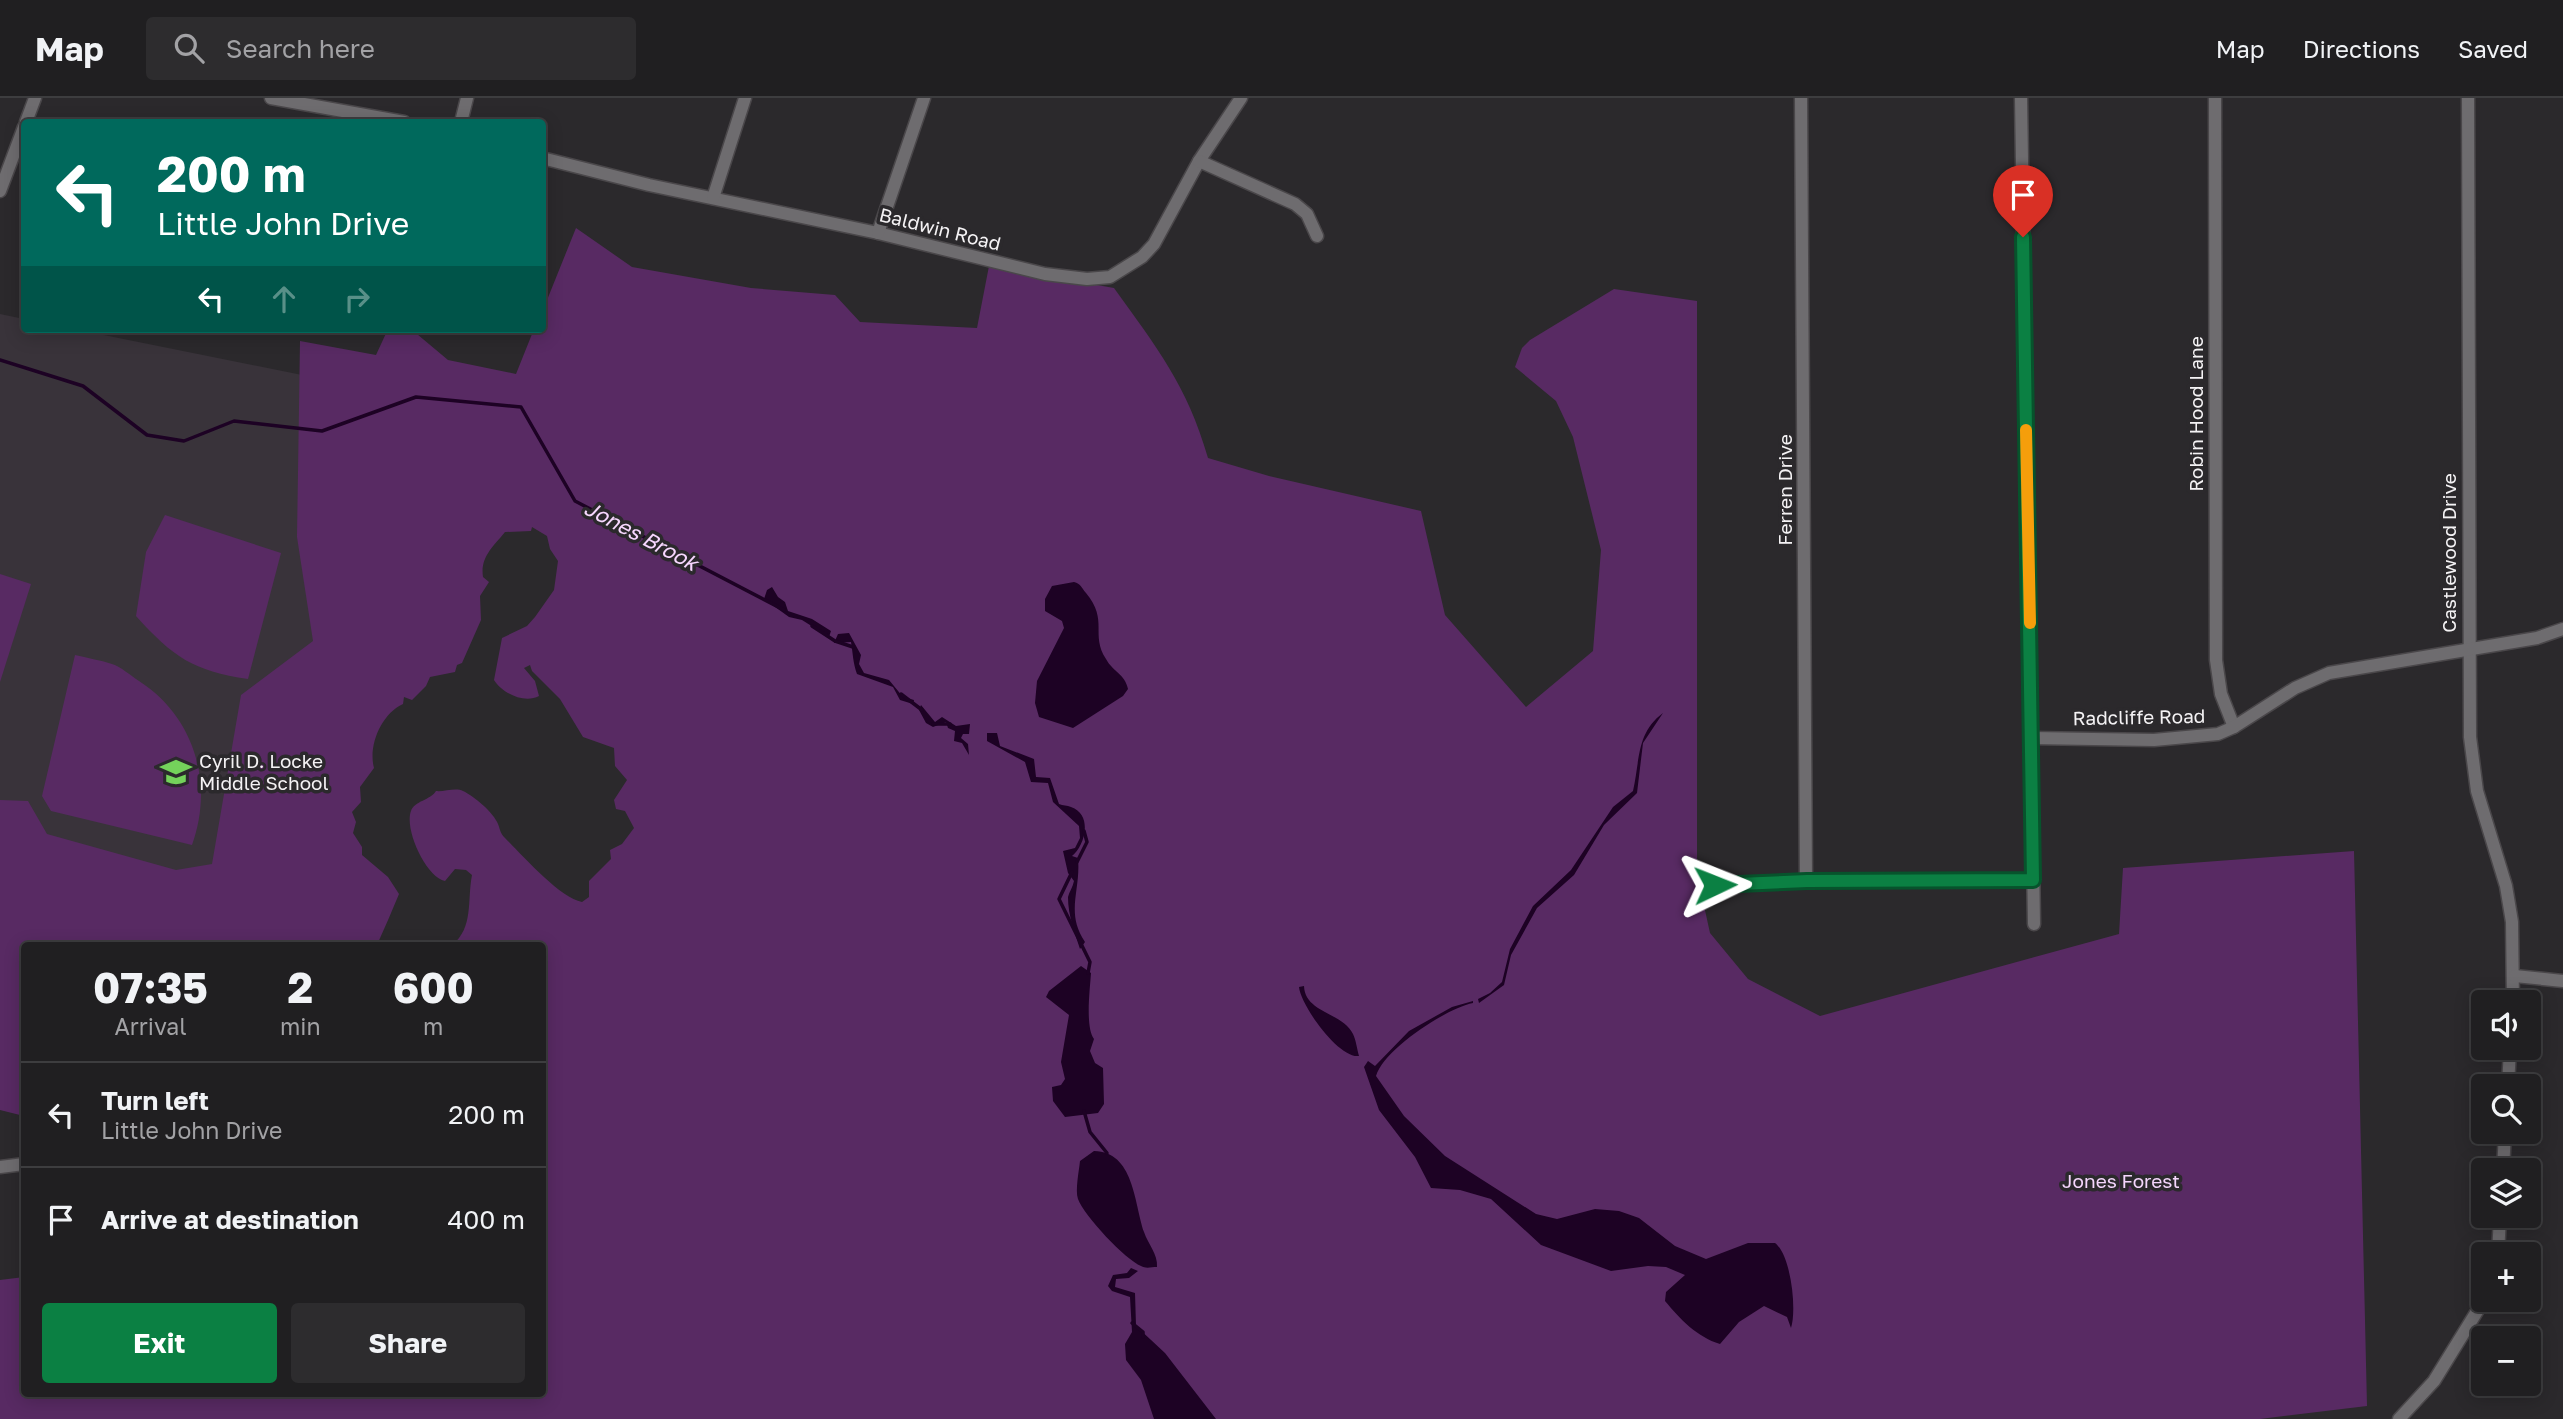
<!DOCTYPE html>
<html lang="en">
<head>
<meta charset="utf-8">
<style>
  :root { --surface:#201f21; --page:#2d2c2e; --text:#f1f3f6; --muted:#a2a2a5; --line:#3d3d3f; --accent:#0b8043 }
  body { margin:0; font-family:"Golos Text",sans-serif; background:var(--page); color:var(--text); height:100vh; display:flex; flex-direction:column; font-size:26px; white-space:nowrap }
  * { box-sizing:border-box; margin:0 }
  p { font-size:23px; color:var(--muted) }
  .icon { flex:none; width:38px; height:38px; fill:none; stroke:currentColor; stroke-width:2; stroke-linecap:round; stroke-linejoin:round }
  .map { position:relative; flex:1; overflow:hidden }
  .sheet { position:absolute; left:21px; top:844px; width:525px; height:455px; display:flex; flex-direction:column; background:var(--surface); border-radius:7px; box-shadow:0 4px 18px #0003,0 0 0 2px var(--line) }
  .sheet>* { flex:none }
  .guide { position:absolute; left:21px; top:21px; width:525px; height:214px; border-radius:7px; box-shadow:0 4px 18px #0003,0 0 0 2px var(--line); background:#00695c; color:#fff; overflow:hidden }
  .tools { position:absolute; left:2471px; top:892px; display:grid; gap:14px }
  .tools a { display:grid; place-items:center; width:70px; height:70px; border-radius:7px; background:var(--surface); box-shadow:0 4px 18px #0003,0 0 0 2px var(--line); font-size:35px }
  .pin { position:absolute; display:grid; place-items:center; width:60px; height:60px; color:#fff; margin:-72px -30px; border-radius:50% 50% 50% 0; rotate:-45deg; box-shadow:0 0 7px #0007 }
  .pin .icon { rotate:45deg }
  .me { position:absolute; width:77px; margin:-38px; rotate:88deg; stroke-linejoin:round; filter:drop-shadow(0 0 5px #0008) }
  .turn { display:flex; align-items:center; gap:24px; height:147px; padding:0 21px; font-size:32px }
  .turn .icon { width:91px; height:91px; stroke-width:2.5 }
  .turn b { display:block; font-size:49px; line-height:60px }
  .lanes { display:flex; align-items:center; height:66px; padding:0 21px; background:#0003; justify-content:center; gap:35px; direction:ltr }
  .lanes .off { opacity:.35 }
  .eta { display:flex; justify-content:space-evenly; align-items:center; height:119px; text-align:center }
  .eta b { font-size:42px; font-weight:700; line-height:49px }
  .cta { display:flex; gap:14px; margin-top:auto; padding:14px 21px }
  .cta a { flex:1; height:80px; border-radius:7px; background:var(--accent); color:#fff; font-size:28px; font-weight:700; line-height:80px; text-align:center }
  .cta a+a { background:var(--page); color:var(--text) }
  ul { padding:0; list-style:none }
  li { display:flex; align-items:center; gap:21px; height:105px; padding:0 21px; border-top:2px solid var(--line) }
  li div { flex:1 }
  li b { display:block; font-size:26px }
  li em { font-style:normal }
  header { display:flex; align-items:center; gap:42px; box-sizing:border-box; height:98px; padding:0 35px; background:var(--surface); border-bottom:2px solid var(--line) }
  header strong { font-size:33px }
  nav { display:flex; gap:38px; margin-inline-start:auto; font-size:24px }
  .search { width:490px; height:63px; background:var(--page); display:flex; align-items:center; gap:18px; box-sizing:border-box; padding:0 24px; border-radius:7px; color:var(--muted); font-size:26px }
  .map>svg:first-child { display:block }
  .built { fill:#39333a }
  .green { fill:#582a63 }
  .water { fill:#1d0224 }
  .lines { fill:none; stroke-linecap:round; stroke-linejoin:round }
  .stream { stroke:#1d0224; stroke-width:3.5 }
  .minor-casing { stroke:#4a474a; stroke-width:15 }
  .minor { stroke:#6e6c6f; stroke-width:12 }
  .route-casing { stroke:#07532c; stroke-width:18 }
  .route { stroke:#0b8043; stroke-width:12 }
  .slow { stroke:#f59e0b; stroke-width:12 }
  .labels { text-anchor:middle; stroke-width:7; stroke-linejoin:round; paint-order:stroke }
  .street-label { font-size:19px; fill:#f4f2f4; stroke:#2b292c }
  .poi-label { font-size:19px; fill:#f4f2f4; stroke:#2b292c; text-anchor:start }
  .park-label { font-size:19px; fill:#f5d6fd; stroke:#2b292c }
  .water-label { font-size:21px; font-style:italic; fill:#f7d7ff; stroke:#2b292c }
</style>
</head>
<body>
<header>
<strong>Map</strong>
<div class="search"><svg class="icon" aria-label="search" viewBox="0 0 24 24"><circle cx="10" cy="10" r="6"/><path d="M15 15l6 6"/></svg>Search here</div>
<nav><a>Map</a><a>Directions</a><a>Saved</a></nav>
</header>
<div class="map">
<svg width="2563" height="1321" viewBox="0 0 2563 1321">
  <rect width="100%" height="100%" fill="#2b292c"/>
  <path class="built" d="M0,216L24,221V231H74L381,293L281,847H24L0,870Z"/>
  <g class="green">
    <path d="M576,130L632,169L751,190L835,197L860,224L977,230L989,168L1114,190C1157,250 1187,287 1208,360L1269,378L1421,413L1445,517L1526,609L1593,553L1601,452L1573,339L1556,303L1515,269L1522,250L1530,242L1614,191L1697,203V776L1710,835L1748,881L1820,918L2119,836L2123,770L2354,753L2367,1308L2260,1321H0V1182L24,1179V1295H542V847H452C474,830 467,802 472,777L466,772L455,771L445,783C426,779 404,731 411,713C414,703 431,702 436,693C444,694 456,689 463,693C474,698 494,715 498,726C500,731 500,735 505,740C522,757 560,800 582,804L589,799V783L611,761L610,752L622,746L634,730L625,713L616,711L614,702L627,682L615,668L614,650L583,639L560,601L532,573L530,567L524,570L535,583L539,598C524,606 502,595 494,582L502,540L527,528L535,519L554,492L558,463L550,451L547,438L532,429L531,433L505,434C493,449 480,459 483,479L489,484L480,498L481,522L462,565L457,567L455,574L430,579L426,588L412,602L404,599L403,606C381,616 368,648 374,670L360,689L361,704L352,714L356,724L353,735L362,749V757L388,779L399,796C392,813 385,829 377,847H24V1018L0,1012V702L28,703L47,736L176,772L212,766L241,597L313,543L297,439L300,243L376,257L388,231H411L448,262L516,276L534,231H542L543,212Z"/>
    <path d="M165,417L281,455L248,581C193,573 173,559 136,518L146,454Z"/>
    <path d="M0,476L31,486L0,584Z"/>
    <path d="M75,557C87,560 100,562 112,566C121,569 130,577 139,583C195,619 214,686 192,747L51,713L42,698Z"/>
  </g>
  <g class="water">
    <path d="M1074,484C1081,486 1081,489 1086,495C1109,523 1090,536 1106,561C1113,574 1125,576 1128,591L1123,598L1073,630L1039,619L1035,605L1037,583L1064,530L1062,523L1045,513V501L1052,488Z"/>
    <path d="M772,489L778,499L785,504L788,513L812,521L831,533L829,539L802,522L789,519L764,501L767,492Z"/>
    <path d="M849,535L861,557L859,566L864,575L889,582L903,599L914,602L913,606L900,602L893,589L857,576C853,565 853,556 851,544L834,545L838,536Z"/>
    <path d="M921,607L935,624L942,619L956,628L970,626L969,636H963L961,640L968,646L969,657L962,645L954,643L955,633L948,630L946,624L933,629L926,625L919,612Z"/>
    <path d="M1663,615L1643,645L1637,695L1604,727L1574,777L1537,810L1511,857L1504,887L1479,905L1478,901L1490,895L1502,884L1510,851L1533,808L1571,772L1613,709L1633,693C1640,663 1636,635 1663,615Z"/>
    <path d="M987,635H997L1000,648L1034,661L1036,679L1050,680L1059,706C1063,708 1067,707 1071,709C1094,717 1084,749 1072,758L1078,760C1081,793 1065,814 1085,844L1080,851C1075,835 1068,818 1068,799C1069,794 1073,789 1074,783L1068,775L1063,753L1075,750L1080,740L1079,728L1053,704L1048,685L1031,684L1025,664L987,643Z"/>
    <path d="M1081,868L1091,875C1090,891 1085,929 1094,941L1090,953L1095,965L1103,970L1104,1006L1098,1015L1065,1019L1053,1003L1052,989L1061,987L1065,981L1061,964L1069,917L1046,899L1049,893Z"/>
    <path d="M1304,888C1305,915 1342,914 1353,936C1356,942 1357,951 1359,958C1339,961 1301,908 1299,889Z"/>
    <path d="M1473,903V905C1447,910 1384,951 1376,978L1404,1018L1445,1058L1536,1116L1557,1121L1595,1111L1619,1113L1639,1120L1675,1148L1706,1161L1748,1145H1775C1791,1157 1797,1212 1791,1230L1787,1219L1764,1208L1739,1224L1720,1246C1697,1239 1680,1221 1665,1203L1666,1194L1685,1177L1666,1169L1648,1168L1611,1173L1541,1147L1491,1101L1460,1092L1431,1090L1415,1059L1379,1012L1364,969L1368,963L1375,968L1409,933L1452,909Z"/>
    <path d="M1094,1053C1134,1054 1134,1104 1144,1134C1148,1146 1158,1156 1157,1169C1151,1169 1146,1171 1141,1168C1126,1162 1084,1118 1078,1101C1075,1092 1079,1073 1080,1063Z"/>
    <path d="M1131,1170L1138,1173L1129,1180L1116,1181L1115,1189L1135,1195L1136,1228L1165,1255L1216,1321H1154L1141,1282L1126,1262L1125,1246L1132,1234L1130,1199L1112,1193L1108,1188L1113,1177L1127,1175Z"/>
  </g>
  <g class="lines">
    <g class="stream">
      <path d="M0,262L83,288L147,337L184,343L234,323L322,333L416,299L521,309L575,403L784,512"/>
      <path d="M812,528L835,543L853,549"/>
      <path d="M901,596L922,612"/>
      <path d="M933,626H950"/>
      <path d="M1077,764L1087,744L1084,733"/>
      <path d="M1072,774L1059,801L1090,864L1088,875"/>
      <path d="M1084,1013L1090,1034L1107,1055"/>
      <path d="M1132,1225L1143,1234V1239"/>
    </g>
    <defs>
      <g id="minor">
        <path d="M271,0L404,24"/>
        <path d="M1801,0L1806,783"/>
        <path d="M2021,0L2034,826"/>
        <path d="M2215,0L2216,562L2221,596L2234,629"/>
        <path d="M2468,0L2470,639L2477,693L2506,788L2512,824L2513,905"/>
        <path d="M26,24L35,0"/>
        <path d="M461,24L467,0"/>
        <path d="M542,60L649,87L878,135L1045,176L1087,181L1110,179L1142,159L1154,146L1199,63L1241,0"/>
        <path d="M1199,63L1295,106L1307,116L1317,138"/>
        <path d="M0,93L24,29"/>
        <path d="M713,100L745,0"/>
        <path d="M878,135L924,0"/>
        <path d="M2031,640L2154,642L2218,636L2234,629L2295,590L2329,575L2537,540L2563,531"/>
        <path d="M1715,787L1806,783H2033"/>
        <path d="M2515,878L2563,883"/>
        <path d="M2508,989L2510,950"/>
        <path d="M0,1069L24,1066"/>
        <path d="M2503,1073L2505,1034"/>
        <path d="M2498,1157L2500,1118"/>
        <path d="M2399,1321L2434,1283L2484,1202"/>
      </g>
    </defs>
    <use href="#minor" class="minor-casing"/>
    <use href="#minor" class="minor"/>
  </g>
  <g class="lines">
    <defs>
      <path id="route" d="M1715,787L1807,783L2033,782L2023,139"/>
    </defs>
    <use href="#route" class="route-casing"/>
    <use href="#route" class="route"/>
    <path class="slow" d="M2026,332L2030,525"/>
  </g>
  <defs>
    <symbol id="school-bare" viewBox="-9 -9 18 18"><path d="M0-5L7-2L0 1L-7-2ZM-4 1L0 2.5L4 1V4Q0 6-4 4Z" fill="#74d25b" stroke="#2b292c" stroke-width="2.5" paint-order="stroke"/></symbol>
  </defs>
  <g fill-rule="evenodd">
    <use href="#school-bare" x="154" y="652" width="44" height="44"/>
  </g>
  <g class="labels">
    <g class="street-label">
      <text transform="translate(940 131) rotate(14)" y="7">Baldwin Road</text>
      <text transform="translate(2196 316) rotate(-90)" y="7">Robin Hood Lane</text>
      <text transform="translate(1785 392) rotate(-90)" y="7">Ferren Drive</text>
      <text transform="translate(2449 455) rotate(-90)" y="7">Castlewood Drive</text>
      <text transform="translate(2139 619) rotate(-1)" y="7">Radcliffe Road</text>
    </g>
    <g class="poi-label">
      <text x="199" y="670">Cyril D. Locke<tspan x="199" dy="22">Middle School</tspan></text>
    </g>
    <g class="park-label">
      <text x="2121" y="1090">Jones Forest</text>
    </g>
    <g class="water-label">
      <text transform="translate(641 438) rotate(28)" y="7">Jones Brook</text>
    </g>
  </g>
</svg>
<div class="tools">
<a><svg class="icon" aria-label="sound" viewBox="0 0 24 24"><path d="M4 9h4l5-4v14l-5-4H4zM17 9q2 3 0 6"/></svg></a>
<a><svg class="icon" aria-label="search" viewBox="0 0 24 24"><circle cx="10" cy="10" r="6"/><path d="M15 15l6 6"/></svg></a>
<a><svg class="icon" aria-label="layers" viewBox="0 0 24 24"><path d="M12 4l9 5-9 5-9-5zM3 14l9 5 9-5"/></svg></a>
<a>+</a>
<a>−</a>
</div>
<div class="pin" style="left:2023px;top:139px;background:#d93025"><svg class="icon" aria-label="arrive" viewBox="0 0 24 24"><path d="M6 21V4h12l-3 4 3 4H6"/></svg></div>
<svg class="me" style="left:1715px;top:787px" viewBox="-20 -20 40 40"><path d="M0-17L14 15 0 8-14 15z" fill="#0b8043" stroke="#fff" stroke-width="4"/></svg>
<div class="guide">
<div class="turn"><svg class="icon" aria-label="left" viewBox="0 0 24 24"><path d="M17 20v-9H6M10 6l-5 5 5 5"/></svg><div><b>200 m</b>Little John Drive</div></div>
<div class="lanes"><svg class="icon" aria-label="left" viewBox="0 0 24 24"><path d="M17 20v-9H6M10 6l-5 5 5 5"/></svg><svg class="icon off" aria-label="ahead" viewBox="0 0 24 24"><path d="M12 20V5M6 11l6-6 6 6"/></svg><svg class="icon off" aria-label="right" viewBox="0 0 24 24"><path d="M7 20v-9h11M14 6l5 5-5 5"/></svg></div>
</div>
<section class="sheet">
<div class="eta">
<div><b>07:35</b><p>Arrival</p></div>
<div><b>2</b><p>min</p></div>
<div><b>600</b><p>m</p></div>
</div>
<ul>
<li><svg class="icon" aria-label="left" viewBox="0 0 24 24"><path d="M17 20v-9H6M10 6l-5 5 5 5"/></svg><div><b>Turn left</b><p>Little John Drive</p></div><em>200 m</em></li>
<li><svg class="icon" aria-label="arrive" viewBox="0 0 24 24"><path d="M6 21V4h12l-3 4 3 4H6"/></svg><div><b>Arrive at destination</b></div><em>400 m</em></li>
</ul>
<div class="cta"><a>Exit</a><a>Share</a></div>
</section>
</div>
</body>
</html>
